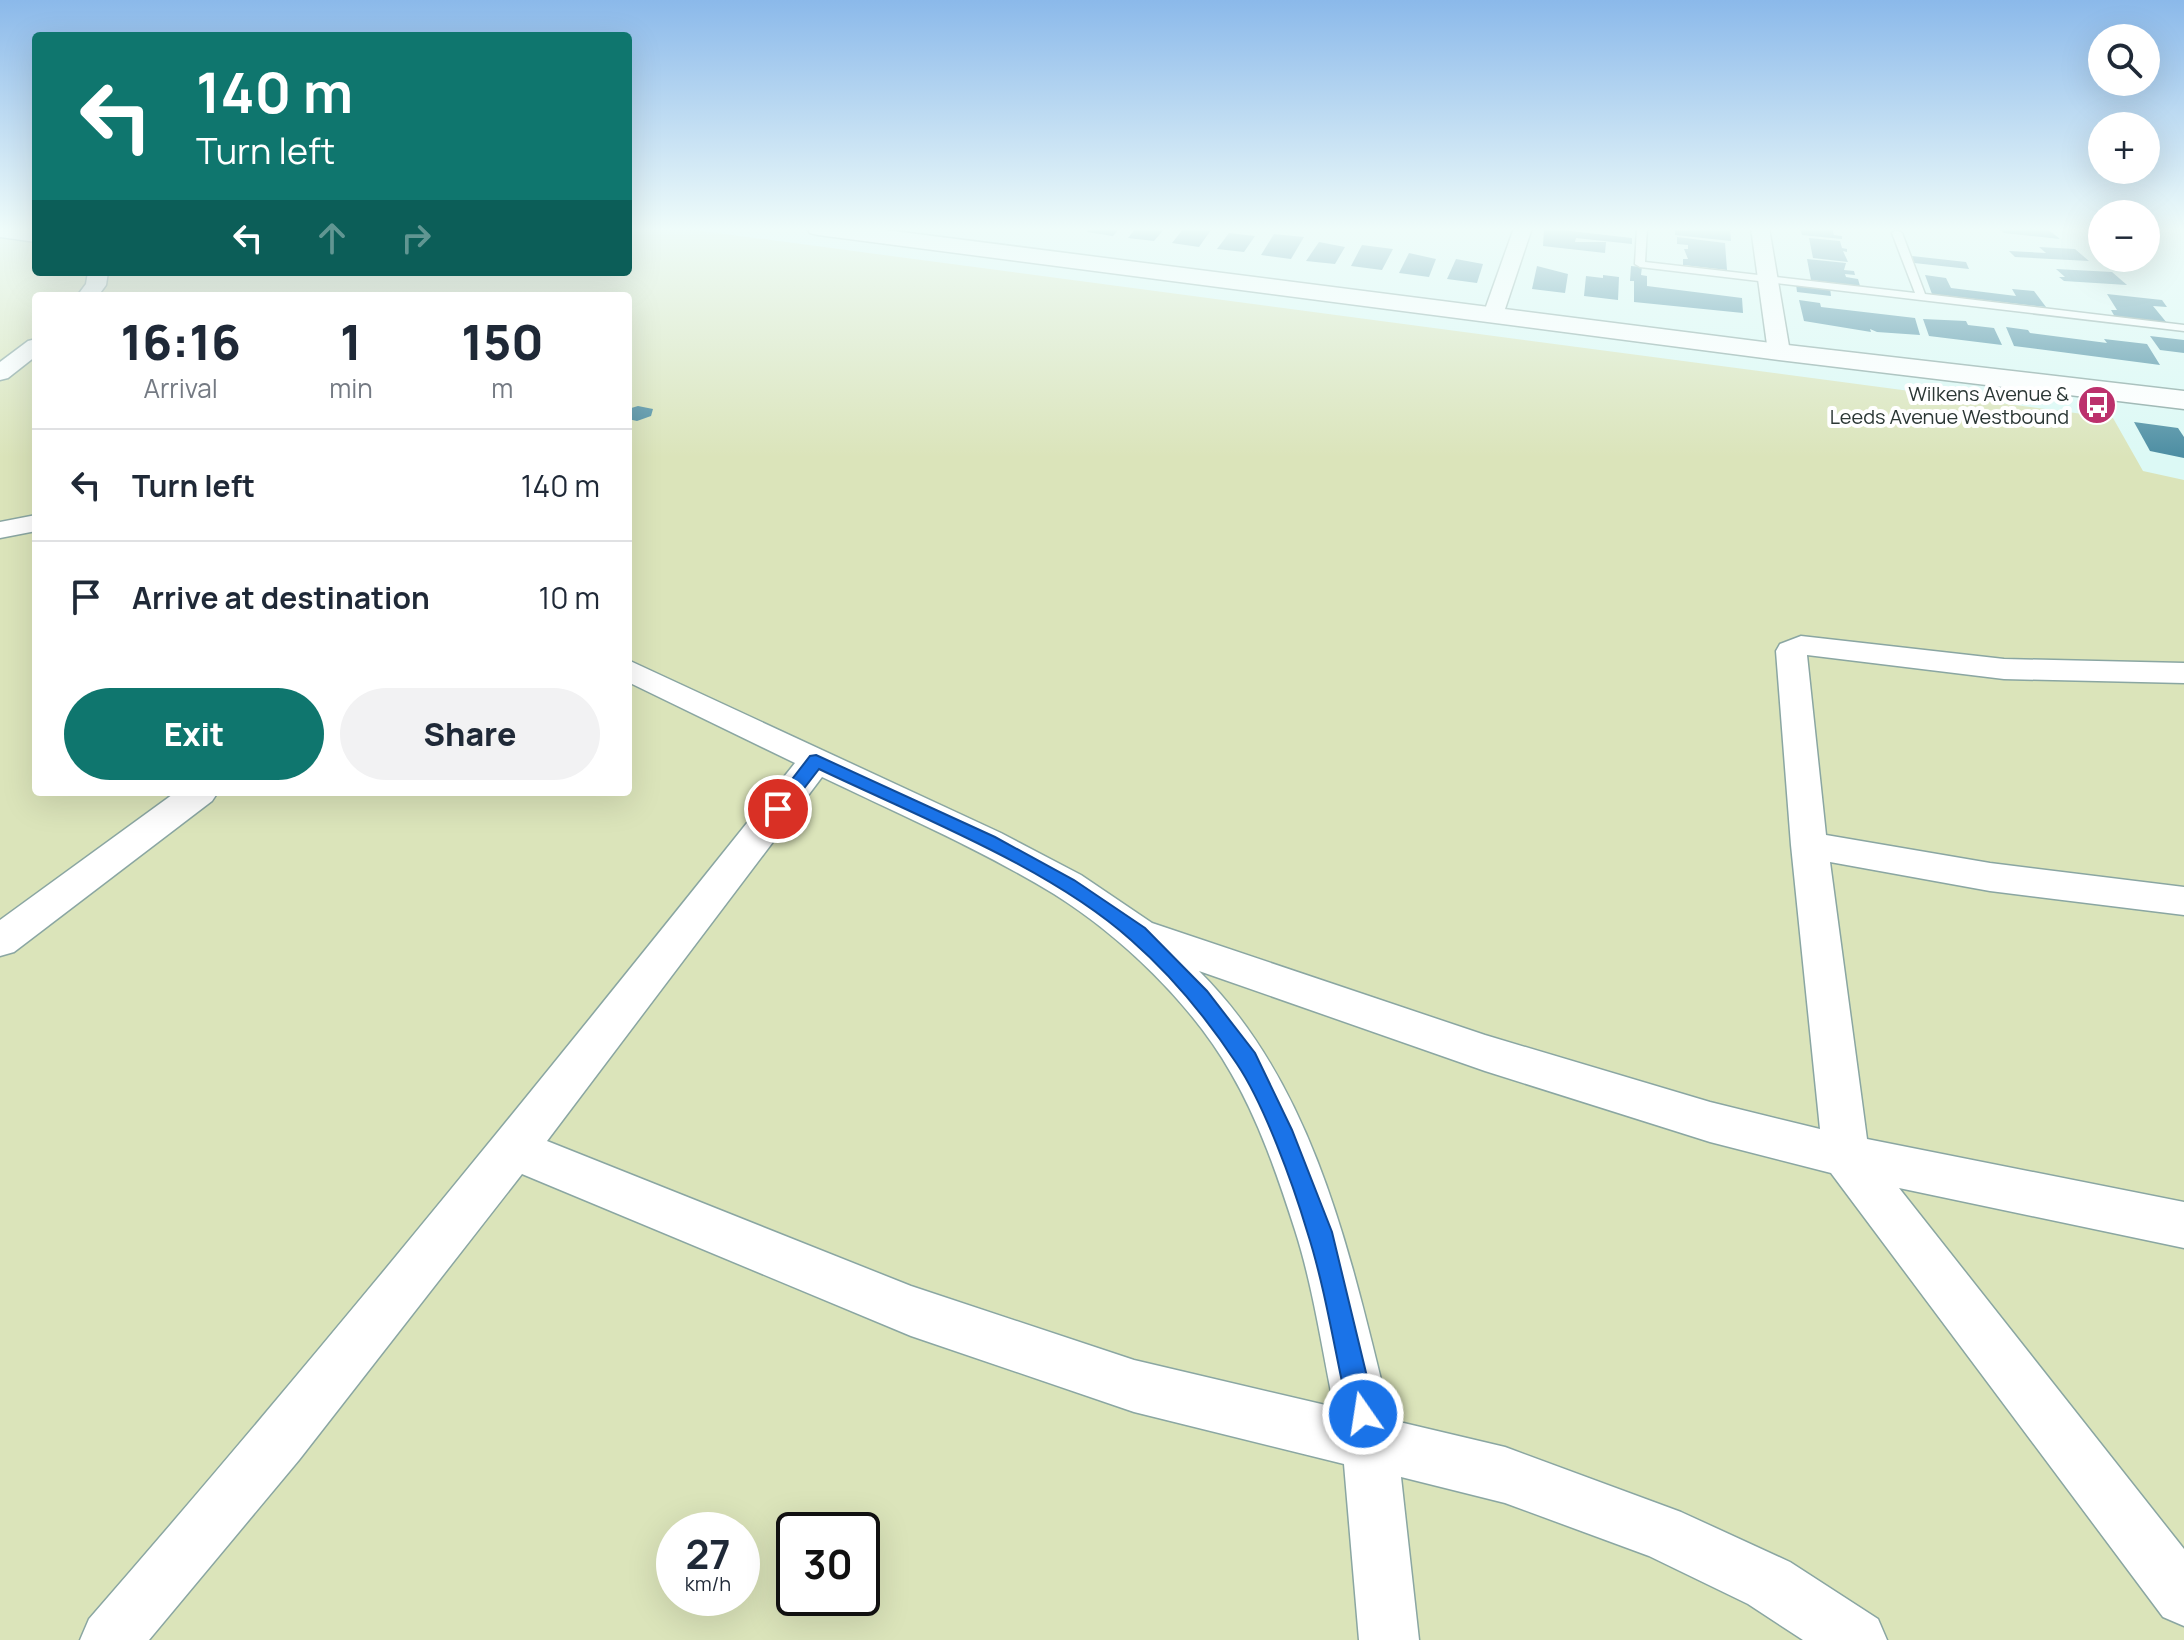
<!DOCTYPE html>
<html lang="en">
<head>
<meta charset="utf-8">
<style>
  :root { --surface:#fff; --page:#f2f2f3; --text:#1f2937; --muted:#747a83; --line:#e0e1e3; --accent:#0f766e }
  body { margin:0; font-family:Manrope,sans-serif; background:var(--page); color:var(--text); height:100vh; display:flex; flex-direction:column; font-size:30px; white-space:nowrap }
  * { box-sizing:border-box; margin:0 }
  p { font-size:26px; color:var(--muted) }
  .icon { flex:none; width:44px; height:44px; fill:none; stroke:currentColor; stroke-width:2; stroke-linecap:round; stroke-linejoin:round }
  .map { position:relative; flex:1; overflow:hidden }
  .details { position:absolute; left:32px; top:292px; width:600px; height:504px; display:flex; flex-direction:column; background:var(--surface); border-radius:8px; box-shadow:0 8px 32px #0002 }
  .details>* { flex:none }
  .guide { position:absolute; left:32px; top:32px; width:600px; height:244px; border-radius:8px; box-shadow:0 8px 32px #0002; background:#0f766e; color:#fff; overflow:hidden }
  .tools { position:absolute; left:2088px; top:24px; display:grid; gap:16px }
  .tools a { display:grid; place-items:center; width:72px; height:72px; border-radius:50%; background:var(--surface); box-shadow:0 8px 32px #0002; font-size:40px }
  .speed { position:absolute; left:656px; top:1512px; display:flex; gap:16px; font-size:40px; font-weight:700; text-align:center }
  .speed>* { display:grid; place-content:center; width:104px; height:104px; border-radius:50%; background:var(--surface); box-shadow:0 8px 32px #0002; line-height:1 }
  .speed small { font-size:20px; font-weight:400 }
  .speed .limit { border:4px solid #111; border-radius:12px; background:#fff; color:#111 }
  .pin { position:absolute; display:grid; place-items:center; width:68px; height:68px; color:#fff; margin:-34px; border:4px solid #fff; border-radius:50%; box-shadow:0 2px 8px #0007 }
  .me { position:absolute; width:88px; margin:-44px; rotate:347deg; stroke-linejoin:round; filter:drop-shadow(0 0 6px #0008) }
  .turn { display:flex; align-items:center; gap:28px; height:168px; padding:0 32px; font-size:36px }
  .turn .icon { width:104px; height:104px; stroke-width:2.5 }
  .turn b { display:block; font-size:56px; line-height:68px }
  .lanes { display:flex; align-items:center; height:76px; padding:0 32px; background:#0003; justify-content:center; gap:40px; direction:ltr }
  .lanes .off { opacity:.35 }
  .eta { display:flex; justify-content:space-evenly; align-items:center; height:136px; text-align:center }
  .eta b { font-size:48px; font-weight:800; line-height:56px }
  .primary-button { display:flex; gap:16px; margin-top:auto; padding:16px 32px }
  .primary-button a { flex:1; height:92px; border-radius:48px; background:var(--accent); color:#fff; font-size:32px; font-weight:800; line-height:92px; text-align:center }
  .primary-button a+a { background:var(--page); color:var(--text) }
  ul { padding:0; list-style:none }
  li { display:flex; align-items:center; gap:24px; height:112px; padding:0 32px; border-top:2px solid var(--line) }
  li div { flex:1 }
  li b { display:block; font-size:30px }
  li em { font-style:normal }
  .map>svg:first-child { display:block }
  .green { fill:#dbe4ba; fill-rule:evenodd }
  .building { fill:#4c8da2 }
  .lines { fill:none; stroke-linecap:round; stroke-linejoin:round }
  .service-casing { stroke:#8aa6a2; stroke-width:3 }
  .minor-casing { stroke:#8aa6a2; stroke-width:3 }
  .secondary-casing { stroke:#8aa6a2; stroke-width:3 }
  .service { fill:#fff; fill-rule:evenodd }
  .minor { fill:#fff; fill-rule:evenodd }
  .secondary { fill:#fff; fill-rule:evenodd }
  .route { fill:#1a73e8; stroke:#114b97; stroke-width:2 }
  .labels { text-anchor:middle; stroke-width:8; stroke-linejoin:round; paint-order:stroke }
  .far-poi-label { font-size:20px; fill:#2b3735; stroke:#fff; text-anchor:end }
</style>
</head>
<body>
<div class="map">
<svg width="2184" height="1640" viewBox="0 0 2184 1640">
  <rect width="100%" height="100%" fill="#dcf9f5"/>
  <path class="green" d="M0,228H36V272H628V228H680L2113,418L2143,471L2184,480V1640H0ZM36,296H628V792H36ZM674,1530H742V1598H674ZM794,1530H862V1598H794Z"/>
  <g class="building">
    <path d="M1091,228H1120L1113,236L1087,232Z"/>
    <path d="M1136,228H1165L1154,241L1128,238Z"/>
    <path d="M1184,228H1208L1211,230L1199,247L1172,243Z"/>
    <path d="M1544,228L1632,238V244L1576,238L1575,242H1606L1605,253L1543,246Z"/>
    <path d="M1688,228L1730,229L1731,241L1675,235V230L1688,231Z"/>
    <path d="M1800,228H1832L1834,235L1842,236V239L1802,235Z"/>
    <path d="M1998,228H2046L2060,239L2004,233Z"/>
    <path d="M1229,233L1255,236L1244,252L1217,249Z"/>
    <path d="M1274,234L1304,237L1291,259L1261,255Z"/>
    <path d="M1677,237L1725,243L1727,270L1683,265V259H1688L1684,249H1688V245L1677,244Z"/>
    <path d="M1809,238L1840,241L1842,248L1847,249V252L1843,251L1848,262L1813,258Z"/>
    <path d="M1319,242L1345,247L1335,264L1306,261Z"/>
    <path d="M1362,245L1393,249L1382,270L1351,266Z"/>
    <path d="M2039,247L2075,249L2089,261L2015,257L2009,251L2046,253Z"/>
    <path d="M1409,253L1436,259L1429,277L1399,273Z"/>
    <path d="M1912,256L1966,262L1969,269L1914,263Z"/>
    <path d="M1456,259L1483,264L1477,283L1447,279Z"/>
    <path d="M1807,259L1846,263L1844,270L1854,271L1855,275L1845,274L1846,277L1858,279L1860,286L1811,280Z"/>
    <path d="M1537,266L1568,274L1565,293L1532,289Z"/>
    <path d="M1631,266L1642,267L1641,275L1647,276V286L1742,298L1743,313L1634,302V281H1630Z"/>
    <path d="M2056,269L2112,272L2127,285L2064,281L2059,277H2065Z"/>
    <path d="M1603,275L1619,277L1618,300L1584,296L1586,276L1603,278Z"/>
    <path d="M1925,275L1946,278L1951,288L2016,296L2012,289L2034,291L2046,307L1932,294Z"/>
    <path d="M1796,284L1830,288L1831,296L1797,292Z"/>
    <path d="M2107,294L2162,300L2167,307L2153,306L2167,323L2115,317L2111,310H2117Z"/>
    <path d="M1799,300L1820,303L1821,307L1915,318L1920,335L1877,332L1870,329L1871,332L1804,321Z"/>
    <path d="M1923,319L1966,321L1968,325L1994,328L2002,345L1929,336Z"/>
    <path d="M2006,327L2028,330L2030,333L2107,343L2104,339L2147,344L2160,365L2014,346Z"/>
    <path d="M2150,336L2184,340V353L2160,350Z"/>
    <path d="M638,406L653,409L651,416L637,421L628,419V409Z"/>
    <path d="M2134,422L2178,428L2184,437V458L2150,451Z"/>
  </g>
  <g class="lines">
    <defs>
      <path id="service" d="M1637,228H1647L1645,262L1915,293L1892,233L1897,230L1902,233L1925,294L2184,325V331L1640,267L1635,264Z"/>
      <g id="minor">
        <path d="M0,228L36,230V242L0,237Z"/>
        <path d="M1514,228H1532L1503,315L1493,321L1486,319L1483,315Z"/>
        <path d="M1751,228H1769L1790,352L1779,359L1768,352Z"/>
        <path d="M88,272H108L106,285L98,296H77L86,284Z"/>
        <path d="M36,339V356L8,378L0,380V362L28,341Z"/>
        <path d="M36,515V531L0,538V522Z"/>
        <path d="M1801,636L2004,659L2184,663V683L2004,679L1807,655L1826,835L1990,863L2184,887V915L1990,891L1830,862L1867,1139L2184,1202V1248L1899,1188L2184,1549V1626L2163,1617L1831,1173L1710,1142L1485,1071L1199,971C1318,1089 1352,1264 1391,1420L1505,1447L1681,1512L1790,1562L1878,1619L1887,1640H1803L1748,1604L1649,1556L1505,1503L1401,1477L1419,1640H1359L1344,1464L1134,1412L911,1336L522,1174L299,1460L149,1640H80L89,1619C332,1340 564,1052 795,763L628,682V660L1001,833L1081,875L1152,923L1485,1035L1710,1102L1820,1129L1791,845L1776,651L1780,644ZM822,777C899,814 980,849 1054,894C1121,936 1192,1004 1231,1073C1259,1121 1278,1177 1295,1230C1313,1286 1322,1349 1334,1407L1134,1360L911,1286L547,1141Z"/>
        <path d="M176,792H218L212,801L14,952L0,956V920Z"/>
      </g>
      <path id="secondary" d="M807,228H870L1779,344L2184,391V409L1779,360L818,235L810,233Z"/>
    </defs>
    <use href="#service" class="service-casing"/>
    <use href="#minor" class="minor-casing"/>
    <use href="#secondary" class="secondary-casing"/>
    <use href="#service" class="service"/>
    <use href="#minor" class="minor"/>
    <use href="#secondary" class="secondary"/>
  </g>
  <linearGradient id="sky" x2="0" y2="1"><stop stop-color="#8bb9ea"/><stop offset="0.5" stop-color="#effcfa"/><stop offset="1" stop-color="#effcfa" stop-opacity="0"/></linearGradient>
  <rect width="2184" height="458" fill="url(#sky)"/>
  <path class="route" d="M816,755L995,837L1074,880L1145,928L1207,991L1255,1053L1292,1130L1332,1232L1376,1414L1372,1424L1363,1428L1353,1424L1349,1414C1335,1354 1326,1290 1307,1231C1293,1184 1264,1104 1237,1064C1208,1020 1171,975 1131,940C1051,868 917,816 819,769L785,813H772L769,809L772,805L810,756Z"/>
  <defs>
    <symbol id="bus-disc" viewBox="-11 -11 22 22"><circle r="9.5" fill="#bc316c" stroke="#fff"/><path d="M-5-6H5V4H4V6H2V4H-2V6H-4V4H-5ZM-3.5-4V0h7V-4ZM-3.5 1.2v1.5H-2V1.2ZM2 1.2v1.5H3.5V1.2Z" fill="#fff"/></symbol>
  </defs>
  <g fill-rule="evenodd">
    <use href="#bus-disc" x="2075" y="383" width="44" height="44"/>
  </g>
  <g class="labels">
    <g class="far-poi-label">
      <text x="2069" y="401">Wilkens Avenue &amp;<tspan x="2069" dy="23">Leeds Avenue Westbound</tspan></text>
    </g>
  </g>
</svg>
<div class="tools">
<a><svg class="icon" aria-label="search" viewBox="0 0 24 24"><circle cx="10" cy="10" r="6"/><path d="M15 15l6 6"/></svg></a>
<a>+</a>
<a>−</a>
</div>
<div class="speed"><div>27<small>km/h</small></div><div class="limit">30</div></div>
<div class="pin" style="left:778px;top:809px;background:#d93025"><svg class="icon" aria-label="arrive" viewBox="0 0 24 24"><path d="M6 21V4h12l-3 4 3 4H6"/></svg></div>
<svg class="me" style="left:1363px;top:1414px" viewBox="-20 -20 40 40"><circle r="17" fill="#1a73e8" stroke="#fff" stroke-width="3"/><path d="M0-11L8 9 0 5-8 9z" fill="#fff"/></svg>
<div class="guide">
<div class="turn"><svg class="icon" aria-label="left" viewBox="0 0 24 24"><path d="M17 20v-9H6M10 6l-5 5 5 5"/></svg><div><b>140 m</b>Turn left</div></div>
<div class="lanes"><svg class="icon" aria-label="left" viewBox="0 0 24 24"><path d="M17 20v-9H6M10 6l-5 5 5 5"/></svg><svg class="icon off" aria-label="ahead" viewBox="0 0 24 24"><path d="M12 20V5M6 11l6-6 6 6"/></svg><svg class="icon off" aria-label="right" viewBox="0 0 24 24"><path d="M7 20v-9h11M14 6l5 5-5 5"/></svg></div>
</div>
<section class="details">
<div class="eta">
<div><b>16:16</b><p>Arrival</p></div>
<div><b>1</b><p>min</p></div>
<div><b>150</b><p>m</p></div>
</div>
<ul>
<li><svg class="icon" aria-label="left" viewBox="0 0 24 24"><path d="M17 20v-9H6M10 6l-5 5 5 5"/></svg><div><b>Turn left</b></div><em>140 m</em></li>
<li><svg class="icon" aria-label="arrive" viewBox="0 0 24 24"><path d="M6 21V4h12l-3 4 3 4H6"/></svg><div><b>Arrive at destination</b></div><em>10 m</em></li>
</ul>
<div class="primary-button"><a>Exit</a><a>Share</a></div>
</section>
</div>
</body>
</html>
